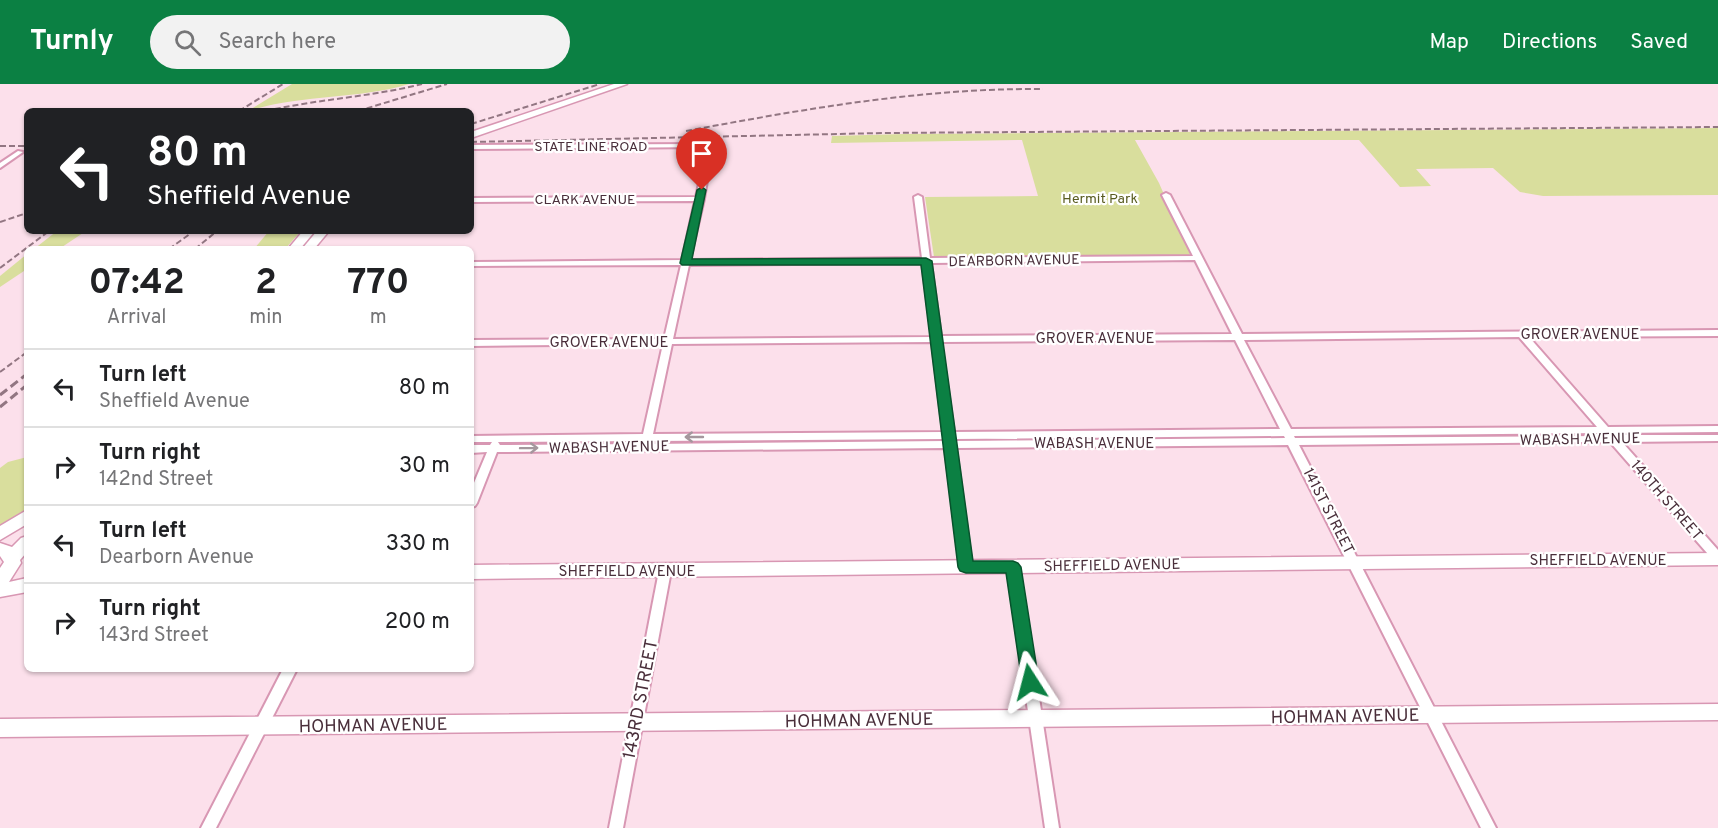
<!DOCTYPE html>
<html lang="en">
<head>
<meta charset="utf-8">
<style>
  :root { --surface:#fff; --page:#f2f2f2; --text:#202124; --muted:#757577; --line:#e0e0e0; --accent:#0b8043 }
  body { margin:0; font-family:Overpass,sans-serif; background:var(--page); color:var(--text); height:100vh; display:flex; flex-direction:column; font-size:22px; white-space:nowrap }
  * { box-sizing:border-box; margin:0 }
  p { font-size:20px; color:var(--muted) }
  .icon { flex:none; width:33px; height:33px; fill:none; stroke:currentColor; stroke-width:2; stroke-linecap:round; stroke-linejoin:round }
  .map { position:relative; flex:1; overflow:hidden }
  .side { position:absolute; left:24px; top:162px; width:450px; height:426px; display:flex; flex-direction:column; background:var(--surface); border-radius:9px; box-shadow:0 2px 4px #0004 }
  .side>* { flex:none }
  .hud { position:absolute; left:24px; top:24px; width:450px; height:126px; border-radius:9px; box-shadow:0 2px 4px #0004; background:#202124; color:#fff; overflow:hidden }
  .pin { position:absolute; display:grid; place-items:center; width:51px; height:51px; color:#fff; margin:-62px -26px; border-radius:50% 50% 50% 0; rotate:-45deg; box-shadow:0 0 6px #0007 }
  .pin .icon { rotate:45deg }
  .me { position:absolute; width:66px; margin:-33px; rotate:351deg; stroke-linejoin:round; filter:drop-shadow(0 0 4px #0008) }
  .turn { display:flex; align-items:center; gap:21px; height:126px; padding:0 24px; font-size:27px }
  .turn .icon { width:78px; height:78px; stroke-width:2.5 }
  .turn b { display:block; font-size:42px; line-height:51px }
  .eta { display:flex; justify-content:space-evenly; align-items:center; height:102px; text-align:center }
  .eta b { font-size:36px; font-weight:700; line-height:42px }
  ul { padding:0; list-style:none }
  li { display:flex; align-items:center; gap:18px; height:78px; padding:0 24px; border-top:2px solid var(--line) }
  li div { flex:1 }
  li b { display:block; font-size:22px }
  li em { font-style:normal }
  header { display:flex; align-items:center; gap:36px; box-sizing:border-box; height:84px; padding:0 30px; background:var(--accent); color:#fff }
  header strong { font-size:28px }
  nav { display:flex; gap:33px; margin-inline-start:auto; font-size:21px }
  .search { width:420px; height:54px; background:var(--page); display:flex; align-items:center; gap:15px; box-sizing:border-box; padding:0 21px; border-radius:33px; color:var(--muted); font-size:22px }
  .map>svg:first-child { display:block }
  .green { fill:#d9de9d }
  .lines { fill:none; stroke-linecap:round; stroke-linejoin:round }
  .street-casing { stroke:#d897b3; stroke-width:4 }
  .secondary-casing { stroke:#d897b3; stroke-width:3 }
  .street { fill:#fff; fill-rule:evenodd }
  .secondary { fill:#fff; fill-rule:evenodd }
  .rail-far1 { stroke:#927682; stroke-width:2; stroke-dasharray:6 3; stroke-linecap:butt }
  .rail { stroke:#927682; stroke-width:3; stroke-dasharray:9 4.5; stroke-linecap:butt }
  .oneway { stroke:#a4979d }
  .route { fill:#0b8043; stroke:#07532c; stroke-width:1.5 }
  .labels { text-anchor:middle; stroke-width:4.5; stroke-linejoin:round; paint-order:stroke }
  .far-street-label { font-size:14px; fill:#4a2f3b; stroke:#fff }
  .far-park-label { font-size:14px; fill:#595c21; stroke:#fff }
  .street-label { font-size:15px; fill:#4a2f3b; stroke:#fff }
  .near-street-label { font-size:18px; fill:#4a2f3b; stroke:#fff }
</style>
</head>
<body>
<header>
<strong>Turnly</strong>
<div class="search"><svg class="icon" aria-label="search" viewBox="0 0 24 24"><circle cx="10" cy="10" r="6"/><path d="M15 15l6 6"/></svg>Search here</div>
<nav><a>Map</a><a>Directions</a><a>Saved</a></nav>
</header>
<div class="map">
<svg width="1718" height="744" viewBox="0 0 1718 744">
  <rect width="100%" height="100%" fill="#fce0eb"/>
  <g class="green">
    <path d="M292,0H409C356,16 301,10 248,27Z"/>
    <path d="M1718,44V111L1543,112L1520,108L1493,84L1416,85L1431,102L1400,103L1359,56H1135L1159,99L1190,170L1188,172L934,173L925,113L1038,112L1022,56L831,59L832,52L905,50Z"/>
    <path d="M57,147H86L59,165H34Z"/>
    <path d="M269,147H301L285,165H254Z"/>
    <path d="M27,170V185L0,203V192Z"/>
    <path d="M27,373V425L0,442V384L8,378Z"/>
  </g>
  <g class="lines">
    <defs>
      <g id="street">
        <path d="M713,60L704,115L690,176L922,174L914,113L918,111L922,113L930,174L1193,172L1162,111L1166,109L1170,111L1242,250L1718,246V252L1529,253L1608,343L1718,342V348L1614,349L1616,351H1718V357L1622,358L1718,466V478L1714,477L1610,358L1299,361L1496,744H1481L1288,361L956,364L972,483L970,486L966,488L962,486L960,483L945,364L497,368L477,419L475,422L471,423V406L487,368L471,369V361H490L492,358H471V352L643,350L663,260L471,262V256L664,255L681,181L471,182V178L682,176L695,117L471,118V114L696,113L707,63L471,65V61ZM1195,176L1232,250L941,252L931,179ZM922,179L932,253L673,255L689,181ZM1519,253L1597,343L1291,345L1244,256ZM1235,256L1280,345L954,348L941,258ZM932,258L943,348L653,350L672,260ZM1603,349L1605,352L1295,354L1294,352ZM1284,352L1285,354L955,357L954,355ZM944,355L945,357L651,360L652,357ZM641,357V360L500,361L498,358Z"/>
        <path d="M18,67L23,68L0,84V79Z"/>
        <path d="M1013,478L1017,480L1019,483L1059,744H1045L1007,483L1009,480Z"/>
        <path d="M665,482L669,484L671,487L623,744H609L659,487L661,484Z"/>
        <path d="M283,585H297L216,744H201Z"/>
      </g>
      <g id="secondary">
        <path d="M614,0H627L471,54V48Z"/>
        <path d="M303,147H315L300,165H288Z"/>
        <path d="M317,147H329L314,165H302Z"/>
        <path d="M27,426V440L0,456V442Z"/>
        <path d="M27,452V468L20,476L21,479L9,498L27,494V508L0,513V484L4,478L0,472V459L12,463L21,454Z"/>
        <path d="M1718,469V481L471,495V481Z"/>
        <path d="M1718,620V636L0,653V635Z"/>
      </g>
    </defs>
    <use href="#street" class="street-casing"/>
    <use href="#secondary" class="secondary-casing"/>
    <use href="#street" class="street"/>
    <use href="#secondary" class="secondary"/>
    <g class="rail-far1">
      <path d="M239,27L283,0"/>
      <path d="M266,27C318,15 371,13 422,0"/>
      <path d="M358,27L447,0"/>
      <path d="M471,40L600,0"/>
      <path d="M686,47C805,25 922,4 1043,5"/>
      <path d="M471,58L883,49L1718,43"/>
      <path d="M0,62H27"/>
      <path d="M0,138L27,129"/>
      <path d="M169,165L194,147"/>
      <path d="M195,165L217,147"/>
      <path d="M0,184L49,147"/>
      <path d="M0,288L27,268"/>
      <path d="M25,292L27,290"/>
    </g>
    <g class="rail">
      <path d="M0,311L27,290"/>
      <path d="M0,323L27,301"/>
    </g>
  </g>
  <defs><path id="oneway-shaft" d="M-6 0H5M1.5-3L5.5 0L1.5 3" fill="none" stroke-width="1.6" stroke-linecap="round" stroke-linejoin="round" transform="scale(1.5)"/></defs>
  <g class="oneway">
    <use href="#oneway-shaft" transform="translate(694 353) rotate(180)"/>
    <use href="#oneway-shaft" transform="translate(529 364) rotate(-1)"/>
  </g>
  <path class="route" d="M702,103L706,106L692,175L926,174L932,177L973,477H1013L1018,479L1021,483L1039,598L1036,603L1030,606L1024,603L1022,598L1006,489H966L960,487L958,483L921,181H682L680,179L697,106Z"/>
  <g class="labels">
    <g class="far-street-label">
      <text x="591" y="67">STATE LINE ROAD</text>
      <text x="585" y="120">CLARK AVENUE</text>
      <text transform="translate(1014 176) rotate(-1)" y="5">DEARBORN AVENUE</text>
    </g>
    <g class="far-park-label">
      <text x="1100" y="119">Hermit Park</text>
    </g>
    <g class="street-label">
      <text x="1580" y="255">GROVER AVENUE</text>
      <text x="1095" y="259">GROVER AVENUE</text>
      <text x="609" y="263">GROVER AVENUE</text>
      <text transform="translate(1580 355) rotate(-1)" y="5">WABASH AVENUE</text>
      <text x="1094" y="364">WABASH AVENUE</text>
      <text transform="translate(609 363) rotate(-1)" y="5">WABASH AVENUE</text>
      <text transform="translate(1667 416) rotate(49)" y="5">140TH STREET</text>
      <text transform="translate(1329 427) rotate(63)" y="5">141ST STREET</text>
      <text x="1598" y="481">SHEFFIELD AVENUE</text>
      <text transform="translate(1112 481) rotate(-1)" y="5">SHEFFIELD AVENUE</text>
      <text x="627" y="492">SHEFFIELD AVENUE</text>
    </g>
    <g class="near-street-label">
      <text transform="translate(640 615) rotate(-79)" y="6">143RD STREET</text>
      <text transform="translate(1345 632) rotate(-1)" y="6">HOHMAN AVENUE</text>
      <text transform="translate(859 636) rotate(-1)" y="6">HOHMAN AVENUE</text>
      <text transform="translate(373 641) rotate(-1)" y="6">HOHMAN AVENUE</text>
    </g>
  </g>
</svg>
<div class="pin" style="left:702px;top:106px;background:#d93025"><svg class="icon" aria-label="arrive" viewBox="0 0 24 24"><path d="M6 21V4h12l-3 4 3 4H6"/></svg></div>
<svg class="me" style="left:1030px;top:598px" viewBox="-20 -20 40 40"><path d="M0-17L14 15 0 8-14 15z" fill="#0b8043" stroke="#fff" stroke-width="4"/></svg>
<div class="hud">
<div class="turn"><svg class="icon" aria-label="left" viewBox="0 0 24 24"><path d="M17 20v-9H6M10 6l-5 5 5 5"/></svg><div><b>80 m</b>Sheffield Avenue</div></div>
</div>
<section class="side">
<div class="eta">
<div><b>07:42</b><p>Arrival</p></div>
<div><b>2</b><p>min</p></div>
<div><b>770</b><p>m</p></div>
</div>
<ul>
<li><svg class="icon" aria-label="left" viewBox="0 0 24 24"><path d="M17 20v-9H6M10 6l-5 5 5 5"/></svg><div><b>Turn left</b><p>Sheffield Avenue</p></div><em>80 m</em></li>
<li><svg class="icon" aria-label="right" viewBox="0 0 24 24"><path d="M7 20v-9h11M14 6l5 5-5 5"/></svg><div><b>Turn right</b><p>142nd Street</p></div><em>30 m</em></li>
<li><svg class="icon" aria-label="left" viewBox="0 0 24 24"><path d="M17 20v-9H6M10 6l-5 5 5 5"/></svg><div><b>Turn left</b><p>Dearborn Avenue</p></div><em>330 m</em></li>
<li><svg class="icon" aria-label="right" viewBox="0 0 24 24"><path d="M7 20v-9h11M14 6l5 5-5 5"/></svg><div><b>Turn right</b><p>143rd Street</p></div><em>200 m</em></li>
</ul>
</section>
</div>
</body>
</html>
